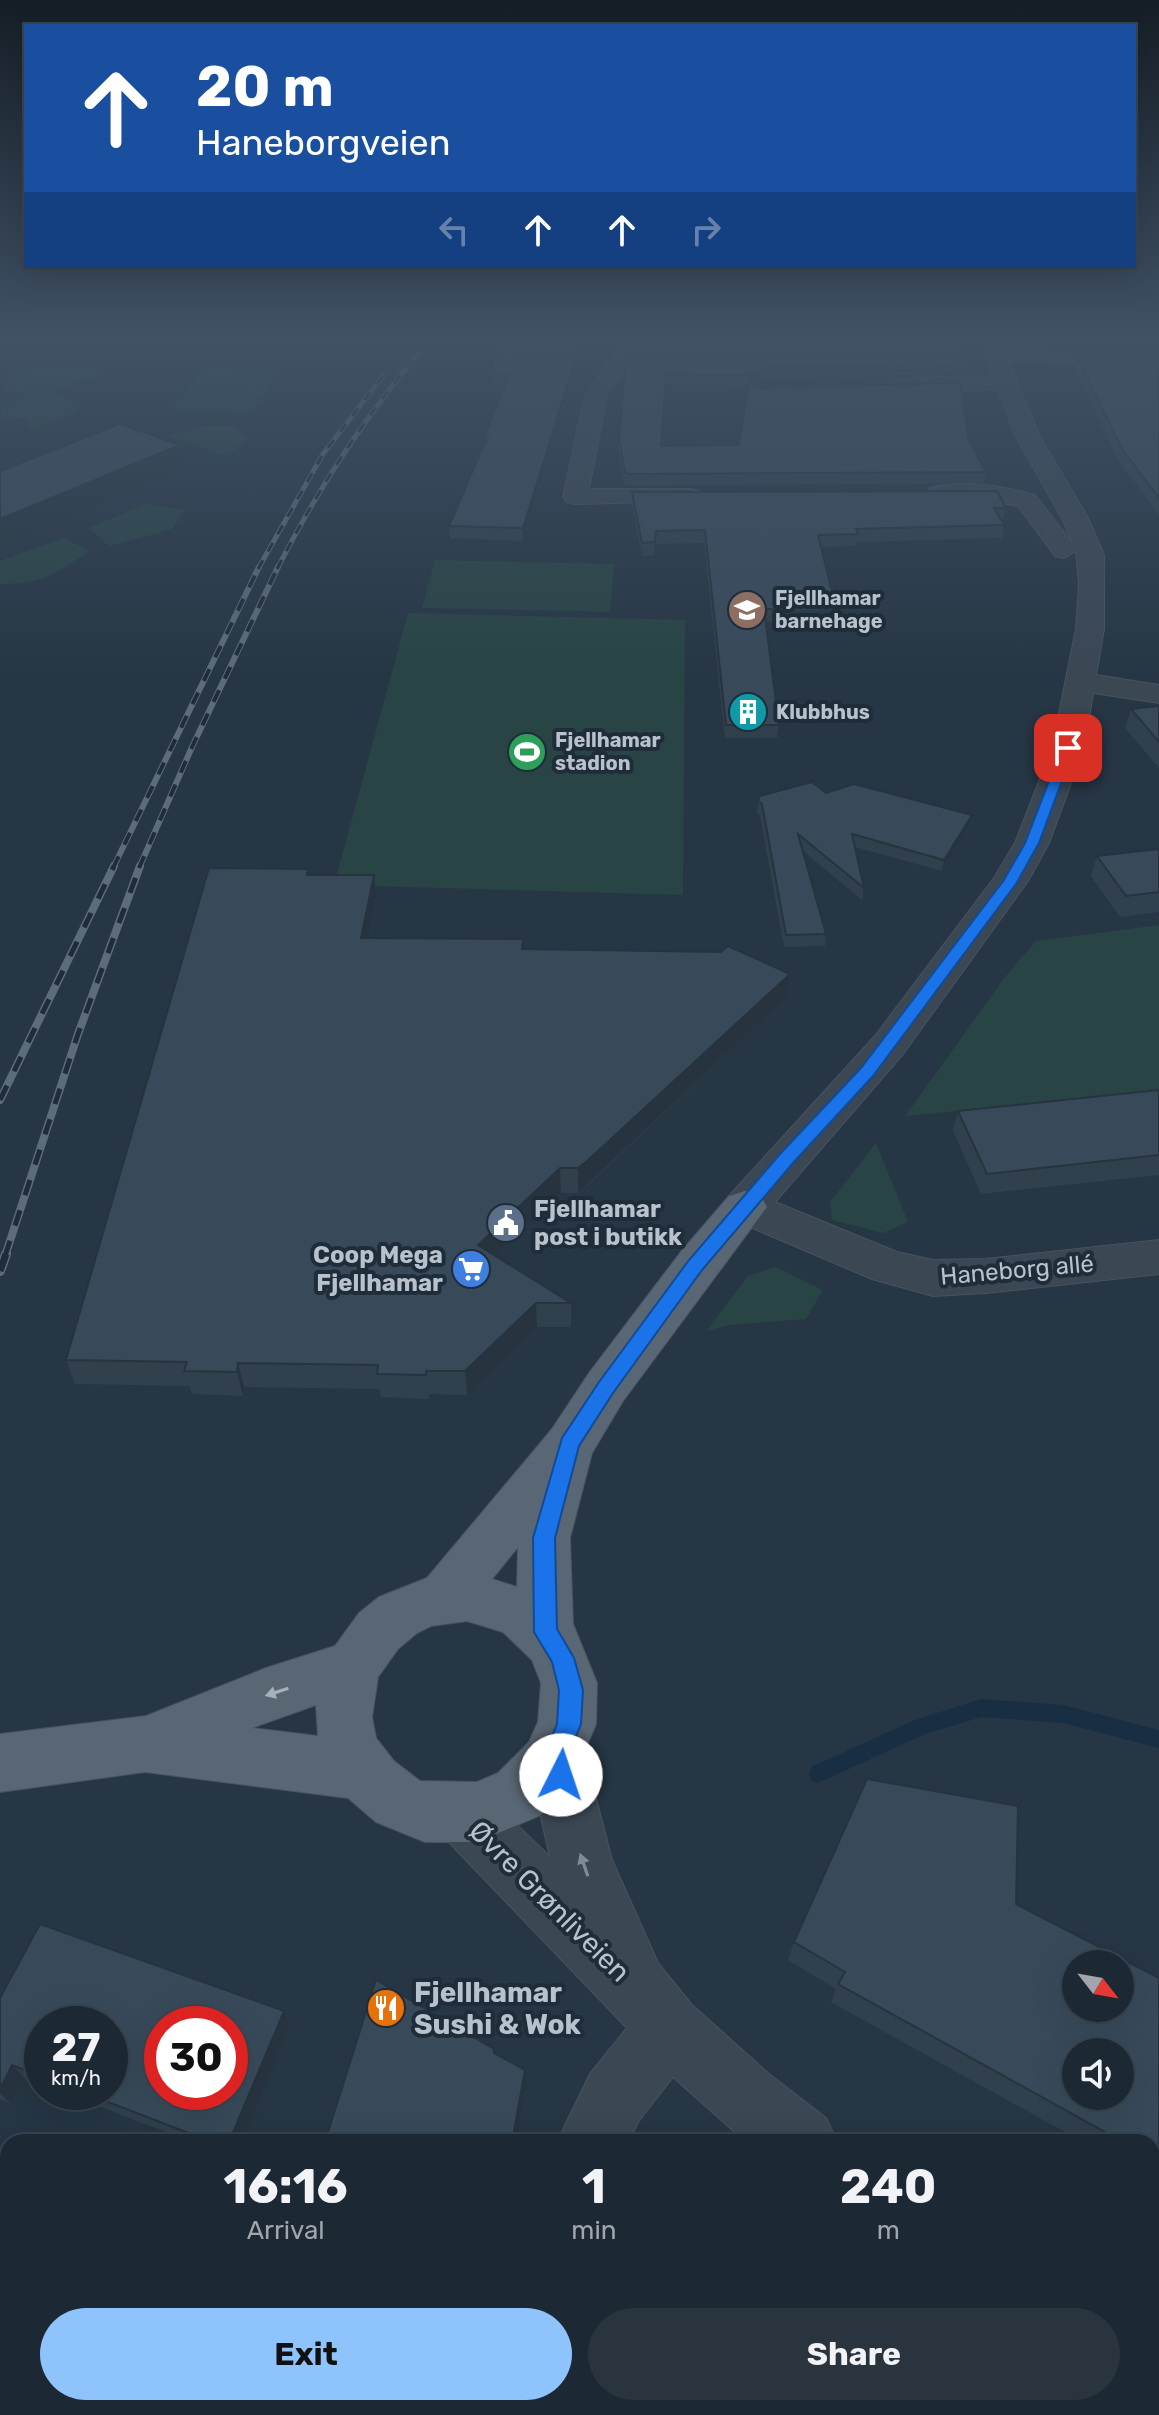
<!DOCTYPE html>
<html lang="en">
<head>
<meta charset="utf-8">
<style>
  :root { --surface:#1c2833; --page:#29343f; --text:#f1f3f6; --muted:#a0a6ac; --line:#3a444e; --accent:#8fc3fb }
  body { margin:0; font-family:Rubik,sans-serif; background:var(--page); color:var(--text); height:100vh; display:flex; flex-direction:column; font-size:30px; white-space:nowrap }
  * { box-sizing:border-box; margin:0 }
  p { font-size:26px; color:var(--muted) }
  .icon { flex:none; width:44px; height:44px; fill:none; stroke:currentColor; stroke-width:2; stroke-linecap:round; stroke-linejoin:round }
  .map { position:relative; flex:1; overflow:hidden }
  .panel { position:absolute; left:0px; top:2134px; width:1160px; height:282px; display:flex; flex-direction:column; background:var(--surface); border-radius:24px 24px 0 0; box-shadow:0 8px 32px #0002,0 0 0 2px var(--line) }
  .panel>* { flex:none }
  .top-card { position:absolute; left:24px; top:24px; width:1112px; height:244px; border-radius:0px; box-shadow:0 8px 32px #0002,0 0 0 2px var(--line); background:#1a4fa0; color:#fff; overflow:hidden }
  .needle { width:52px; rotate:121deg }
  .tools { position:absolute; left:1062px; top:1950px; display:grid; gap:16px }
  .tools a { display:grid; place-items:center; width:72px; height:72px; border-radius:50%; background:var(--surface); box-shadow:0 8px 32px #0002,0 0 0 2px var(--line); font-size:40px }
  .speed { position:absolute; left:24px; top:2006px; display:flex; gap:16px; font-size:40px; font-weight:700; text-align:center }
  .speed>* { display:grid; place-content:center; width:104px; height:104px; border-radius:50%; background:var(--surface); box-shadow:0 8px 32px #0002,0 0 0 2px var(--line); line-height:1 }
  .speed small { font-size:20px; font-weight:400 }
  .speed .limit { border:12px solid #d22; background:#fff; color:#111 }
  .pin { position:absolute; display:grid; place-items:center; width:68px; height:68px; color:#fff; margin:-34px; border-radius:16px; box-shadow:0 4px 12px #0006 }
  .me { position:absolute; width:88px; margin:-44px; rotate:4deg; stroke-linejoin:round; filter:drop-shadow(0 0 6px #0008) }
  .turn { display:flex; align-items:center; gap:28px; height:168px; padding:0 40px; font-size:36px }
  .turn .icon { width:104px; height:104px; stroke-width:2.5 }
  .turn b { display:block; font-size:56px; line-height:68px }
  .lanes { display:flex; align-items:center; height:76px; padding:0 40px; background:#0003; justify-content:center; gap:40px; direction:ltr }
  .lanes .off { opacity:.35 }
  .eta { display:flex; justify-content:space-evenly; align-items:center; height:136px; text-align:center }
  .eta b { font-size:48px; font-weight:700; line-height:56px }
  .cta { display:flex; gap:16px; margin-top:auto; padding:16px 40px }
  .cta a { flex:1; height:92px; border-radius:48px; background:var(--accent); color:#111; font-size:32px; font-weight:700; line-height:92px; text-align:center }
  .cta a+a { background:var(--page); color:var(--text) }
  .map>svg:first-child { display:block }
  .green { fill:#284445 }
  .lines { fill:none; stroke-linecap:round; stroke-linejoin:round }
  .stream { fill:#182e43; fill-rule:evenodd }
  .minor-casing { stroke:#475360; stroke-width:2 }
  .major-casing { stroke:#475360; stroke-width:2 }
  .minor { fill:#3b4753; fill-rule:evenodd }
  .major { fill:#596673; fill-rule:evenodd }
  .rail-far3-casing { stroke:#5d6c7a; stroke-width:5 }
  .rail-far2-casing { stroke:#5d6c7a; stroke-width:6 }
  .rail-far1-casing { stroke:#5d6c7a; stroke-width:8 }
  .rail-casing { stroke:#5d6c7a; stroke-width:10 }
  .rail-far3 { stroke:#1f2c39; stroke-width:3; stroke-dasharray:10; stroke-linecap:butt }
  .rail-far2 { stroke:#1f2c39; stroke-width:4; stroke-dasharray:13; stroke-linecap:butt }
  .rail-far1 { stroke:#1f2c39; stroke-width:5; stroke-dasharray:16; stroke-linecap:butt }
  .rail { stroke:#1f2c39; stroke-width:7; stroke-dasharray:21; stroke-linecap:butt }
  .wall { fill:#30404d; fill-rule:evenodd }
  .shaded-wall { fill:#27343f }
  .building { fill:#384a5a; stroke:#27343f; stroke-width:2; fill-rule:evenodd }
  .oneway { fill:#a5b0bb }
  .oneway2 { fill:#808b96 }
  .route { fill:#1a73e8; stroke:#114b97; stroke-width:2 }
  .labels { text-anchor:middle; stroke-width:8; stroke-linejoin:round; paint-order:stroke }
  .far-poi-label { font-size:20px; font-weight:bold; fill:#b8c2cd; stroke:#1f2c39; text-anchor:start }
  .poi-label { font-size:24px; font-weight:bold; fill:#b8c2cd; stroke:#1f2c39; text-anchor:start }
  .street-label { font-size:24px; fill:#b8c2cd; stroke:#1f2c39 }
  .near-street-label { font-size:28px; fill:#b8c2cd; stroke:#1f2c39 }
  .near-poi-label { font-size:28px; font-weight:bold; fill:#b8c2cd; stroke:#1f2c39; text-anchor:start }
</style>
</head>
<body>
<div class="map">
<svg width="1159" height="2415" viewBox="0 0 1159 2415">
  <rect width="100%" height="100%" fill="#263644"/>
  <g class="green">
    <path d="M53,365L98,366L96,378L75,381L57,392L27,393L0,389L13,373Z"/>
    <path d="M206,368L281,370L252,412L171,409Z"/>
    <path d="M49,395L67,396L77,408L74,413L31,429L25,419L1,417V407L29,396Z"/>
    <path d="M208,426H232L248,438L227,456L167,435Z"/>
    <path d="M146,504L185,510L172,529L109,546L89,528Z"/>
    <path d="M64,538L90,551C54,574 44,584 0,584V561Z"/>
    <path d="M435,560L614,564L610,612L422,608Z"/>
    <path d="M408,613L685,620L683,895L334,885Z"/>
    <path d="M1159,925V1092L905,1116L1005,977L1036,941Z"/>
    <path d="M876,1143L908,1222L883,1233L832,1220L830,1202Z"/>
    <path d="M776,1267L823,1290L806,1319L730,1325L706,1331L748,1276Z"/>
  </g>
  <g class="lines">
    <path class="stream" d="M981,1699L1063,1705L1159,1730V1748L1063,1723L981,1717L925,1734L818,1783L811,1781L809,1774L811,1767L915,1720Z"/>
    <defs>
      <g id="minor">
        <path d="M626,338H646L607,395L589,489H690L699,491L702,496L699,501L575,504L566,502L563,497L585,395Z"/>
        <path d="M979,338H999L1003,347L1159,353V365L1008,360L1040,437L1088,518L1104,555V629L1096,675L1159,685V703L1093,693L1084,748L1049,843L1028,881L903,1054L775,1202L897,1252L933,1260L986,1259L1159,1240V1274L986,1293L933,1296L872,1279L729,1218L723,1207L729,1196L875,1036L994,878L1015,843L1052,748L1076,629L1079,584L1076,551L1064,558L1055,556L1018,506L976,498H930L927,493L930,488C964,479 1001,486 1035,495L1073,544L1062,518L1016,437L998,389L900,392L889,385L900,378L993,376Z"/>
        <path d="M556,1727L577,1736L585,1756L612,1860L658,1963L692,2005L769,2074L826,2118L837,2142H746L673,2077L638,2122L628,2142H557L590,2074L627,2028L442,1835L433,1814L442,1793L463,1784L484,1793L550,1857L527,1756L535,1736Z"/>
        <path d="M1152,2319L1159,2321V2397L1152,2395Z"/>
        <path d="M475,2408H551L550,2415H474Z"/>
      </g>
      <path id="major" d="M745,1191L761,1196L767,1207L623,1401L592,1453L570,1538L573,1624L597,1683L596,1724L571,1783L541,1815L477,1842H425L376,1822L348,1798L145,1772L0,1792V1734L146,1716L266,1668L335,1646L359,1613L379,1597L427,1578L552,1429L589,1373L680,1253L729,1196ZM518,1547L517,1587L492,1579ZM467,1621L503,1632L532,1660L541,1683L538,1722L529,1742L498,1773L477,1782L420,1781L394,1761L376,1738L372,1717L378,1677L398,1649L417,1633L431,1626ZM316,1705L318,1736L252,1728Z"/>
    </defs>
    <use href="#minor" class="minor-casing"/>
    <use href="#major" class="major-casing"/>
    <use href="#minor" class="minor"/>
    <use href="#major" class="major"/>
    <defs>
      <g id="rail-far3">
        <path d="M258,569L323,454L383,376"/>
        <path d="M277,569C320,485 369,409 432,338"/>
      </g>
      <g id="rail-far2">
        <path d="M113,868L259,567"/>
        <path d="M139,868L192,747L278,567"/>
      </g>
      <g id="rail-far1">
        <path d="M0,1100L114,866"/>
        <path d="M5,1256L78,1034L140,866"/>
      </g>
      <path id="rail" d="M0,1271L6,1254"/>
    </defs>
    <use href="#rail-far3" class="rail-far3-casing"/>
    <use href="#rail-far2" class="rail-far2-casing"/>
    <use href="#rail-far1" class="rail-far1-casing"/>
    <use href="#rail" class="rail-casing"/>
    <use href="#rail-far3" class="rail-far3"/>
    <use href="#rail-far2" class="rail-far2"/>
    <use href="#rail-far1" class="rail-far1"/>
    <use href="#rail" class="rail"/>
  </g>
  <g class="wall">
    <path d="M68,338H143L138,342L114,339L112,343Z"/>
    <path d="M193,338H218L215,340Z"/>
    <path d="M489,338H585L523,541L450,538L449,526L484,445V438L505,385L494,384Z"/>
    <path d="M642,338L966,360L964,371L956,370L955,374L761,379L754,383L762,388L969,441L986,472L984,483L628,486L624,484L618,449L619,438ZM666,384L749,386L739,445L662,446Z"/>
    <path d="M1054,338H1159V350L1064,346Z"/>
    <path d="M1075,354L1159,357V515L1119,461L1073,365Z"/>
    <path d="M632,492L1006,508L1003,520H1001L1004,525L1002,538L857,542L856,546L821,547L833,596L831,609L779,611L778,622H765L779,725L777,738H725L704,543L655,544L654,555L642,556L632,505Z"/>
    <path d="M1159,706V768L1125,728L1131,709Z"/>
    <path d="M826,793L969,826L942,871L855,847L864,888L862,900L803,851L826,934L825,946L784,947L760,816L757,813L758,801Z"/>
    <path d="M1159,849V912L1120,917L1091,876L1097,856Z"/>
    <path d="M309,875L376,899L369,938L523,939V949L790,974L786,998L587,1186L578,1193H561L494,1256L571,1303V1327H537L467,1395L429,1394V1399L381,1397L379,1389L244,1387L243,1396L192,1394L189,1386L75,1384L66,1360Z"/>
    <path d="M1159,1090V1175L981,1194L953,1131L958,1111Z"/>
    <path d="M1016,1904L1159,1978V2185L1152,2181V2142H1083L831,2002L836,1989L788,1960L794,1942Z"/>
    <path d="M0,1998L284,2011L290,2024L242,2142H192L62,2092H110L42,2024V2084L24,2078L11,2104L0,2099Z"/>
    <path d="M881,2408H951L963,2415H879Z"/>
  </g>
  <g class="shaded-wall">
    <path d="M582,338H585L523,541V528Z"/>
    <path d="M762,368L761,379L750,386V375Z"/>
    <path d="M180,445L184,466L0,544V519Z"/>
    <path d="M972,815L969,826L942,871L944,860Z"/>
    <path d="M374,875L376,899L364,963L361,938Z"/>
    <path d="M790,974L786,998L578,1193V1168Z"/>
    <path d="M560,1168L561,1193L479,1270L478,1245Z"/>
    <path d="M536,1303L537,1327L467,1395L465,1371Z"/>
    <path d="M238,1363L244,1387L243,1396L237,1372Z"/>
    <path d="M284,2011L290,2024L242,2142H229Z"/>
    <path d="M12,2065L24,2078L11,2104L0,2093V2089Z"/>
    <path d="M525,2070L526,2083L516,2142H512Z"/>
  </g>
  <g class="building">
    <path d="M489,338H582L523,528L449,526L487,438H484L509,375L494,373Z"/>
    <path d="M642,338H959L966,360H957V364L762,368L750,375L666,374L661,446L739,445L749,381L762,388L960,383L969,441L986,472L629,474L625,472L619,438L626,362Z"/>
    <path d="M1075,354L1159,357V498L1122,449Z"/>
    <path d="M120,424L180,445L0,519V471Z"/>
    <path d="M997,491L1006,508H994L1004,525L856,529L858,534L818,535L833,596L778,598L779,609H764L779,725H726L705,530L656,531L655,542L642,543L632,492Z"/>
    <path d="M1159,706V742L1131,709Z"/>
    <path d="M812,782L826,793L854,784L972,815L944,860L852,834L864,888L798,834L826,934L786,935L762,804L758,801L760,796Z"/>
    <path d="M1159,849V892L1126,896L1097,856Z"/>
    <path d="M209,868L308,869L307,875H374L361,938L523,939L522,949L721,952L728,946L790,974L587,1161L578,1168H560L478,1245L571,1303H536L465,1371H426V1375L377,1374L378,1365L238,1363L237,1372L184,1371L187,1362L66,1360Z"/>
    <path d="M1159,1090V1155L987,1174L958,1111Z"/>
    <path d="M867,1779L1018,1806L1016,1904L1159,1978V2162L1152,2158V2142H1123L838,1984L845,1972L794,1942ZM1076,1964H1120V2008H1076ZM1076,2052H1120V2096H1076Z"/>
    <path d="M40,1924L284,2011L229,2142H212L82,2092H110V2024H42V2077L12,2065L0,2089V1998ZM162,2024H230V2092H162Z"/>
    <path d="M376,1980L494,2049V2053L525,2070L512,2142H325Z"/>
    <path d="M655,2408H777L774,2415H653Z"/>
    <path d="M886,2408H951L963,2415H883Z"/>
  </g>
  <defs><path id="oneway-solid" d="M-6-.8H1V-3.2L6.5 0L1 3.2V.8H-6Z" transform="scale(2)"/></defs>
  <use class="oneway" href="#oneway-solid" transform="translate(277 1692) rotate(162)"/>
  <use class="oneway2" href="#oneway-solid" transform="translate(584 1865) rotate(-109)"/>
  <linearGradient id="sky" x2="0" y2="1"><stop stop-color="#151e25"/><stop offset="0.5" stop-color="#415267"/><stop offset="1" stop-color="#415267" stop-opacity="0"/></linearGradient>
  <rect width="1159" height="676" fill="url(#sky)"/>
  <path class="route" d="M1063,745L1074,748L1039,843L1016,884L873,1076L793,1163L702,1270L613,1393L579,1446L555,1538L557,1629L574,1658L583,1690L581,1724L568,1756L573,1775L570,1783L561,1787L553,1783L544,1756L557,1724L559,1690L552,1662L534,1632L533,1538L562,1438L599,1382L689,1260L780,1154L861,1068L1004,880L1025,843Z"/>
  <defs>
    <symbol id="school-disc" viewBox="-11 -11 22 22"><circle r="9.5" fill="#8d6e63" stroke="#1f2c39"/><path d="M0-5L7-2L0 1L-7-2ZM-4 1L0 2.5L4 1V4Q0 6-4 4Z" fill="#fff"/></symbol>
    <symbol id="building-disc" viewBox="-11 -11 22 22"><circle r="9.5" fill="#0f9aa8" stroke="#1f2c39"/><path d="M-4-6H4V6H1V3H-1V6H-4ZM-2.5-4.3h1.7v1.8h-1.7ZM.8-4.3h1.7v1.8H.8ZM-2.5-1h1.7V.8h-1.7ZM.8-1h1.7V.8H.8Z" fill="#fff"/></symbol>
    <symbol id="stadium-disc" viewBox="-11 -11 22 22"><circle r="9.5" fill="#2e9e5b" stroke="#1f2c39"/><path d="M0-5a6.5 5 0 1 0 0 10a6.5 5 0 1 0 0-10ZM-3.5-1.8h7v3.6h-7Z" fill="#fff"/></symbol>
    <symbol id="civic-disc" viewBox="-11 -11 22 22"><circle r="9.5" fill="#5c6f8a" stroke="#1f2c39"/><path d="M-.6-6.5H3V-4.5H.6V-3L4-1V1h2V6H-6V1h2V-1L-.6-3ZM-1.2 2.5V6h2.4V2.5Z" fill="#fff"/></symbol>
    <symbol id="supermarket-disc" viewBox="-11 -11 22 22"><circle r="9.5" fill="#3f7fe0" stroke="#1f2c39"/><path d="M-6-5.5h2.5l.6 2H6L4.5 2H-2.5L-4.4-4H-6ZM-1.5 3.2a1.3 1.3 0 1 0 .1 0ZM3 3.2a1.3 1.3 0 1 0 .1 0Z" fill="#fff"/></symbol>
    <symbol id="restaurant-disc" viewBox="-11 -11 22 22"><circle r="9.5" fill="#e8710a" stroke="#1f2c39"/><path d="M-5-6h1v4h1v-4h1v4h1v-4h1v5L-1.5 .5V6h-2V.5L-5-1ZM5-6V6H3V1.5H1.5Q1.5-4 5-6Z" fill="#fff"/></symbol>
  </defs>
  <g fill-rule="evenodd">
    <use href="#school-disc" x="725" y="588" width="44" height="44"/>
    <use href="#building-disc" x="726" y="690" width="44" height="44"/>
    <use href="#stadium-disc" x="505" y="730" width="44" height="44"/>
    <use href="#civic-disc" x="484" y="1201" width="44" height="44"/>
    <use href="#supermarket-disc" x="449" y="1247" width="44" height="44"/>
    <use href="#restaurant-disc" x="364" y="1986" width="44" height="44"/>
  </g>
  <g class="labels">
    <g class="far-poi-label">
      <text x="775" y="605">Fjellhamar<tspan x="775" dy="23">barnehage</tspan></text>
      <text x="776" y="719">Klubbhus</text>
      <text x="555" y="747">Fjellhamar<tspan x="555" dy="23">stadion</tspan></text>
    </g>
    <g class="poi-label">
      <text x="534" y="1217">Fjellhamar<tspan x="534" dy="28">post i butikk</tspan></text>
      <text x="443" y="1263" text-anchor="end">Coop Mega<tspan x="443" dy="28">Fjellhamar</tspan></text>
    </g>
    <g class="street-label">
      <text transform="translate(1017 1270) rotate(-5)" y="8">Haneborg allé</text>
    </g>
    <g class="near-street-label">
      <text transform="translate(550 1901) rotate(45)" y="10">Øvre Grønliveien</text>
    </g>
    <g class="near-poi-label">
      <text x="414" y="2002">Fjellhamar<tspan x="414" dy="32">Sushi &amp; Wok</tspan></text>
    </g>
  </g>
</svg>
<div class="tools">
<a><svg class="needle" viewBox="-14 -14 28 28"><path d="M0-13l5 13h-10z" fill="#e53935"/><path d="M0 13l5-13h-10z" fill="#a0a6ac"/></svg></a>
<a><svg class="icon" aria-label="sound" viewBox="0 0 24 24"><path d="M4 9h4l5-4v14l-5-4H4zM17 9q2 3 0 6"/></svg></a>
</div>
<div class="speed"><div>27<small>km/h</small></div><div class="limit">30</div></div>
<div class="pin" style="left:1068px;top:748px;background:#d93025"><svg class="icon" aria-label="arrive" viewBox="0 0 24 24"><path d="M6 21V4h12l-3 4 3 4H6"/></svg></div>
<svg class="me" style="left:561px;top:1775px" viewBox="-20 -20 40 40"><circle r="19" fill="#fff"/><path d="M0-13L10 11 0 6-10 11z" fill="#1a73e8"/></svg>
<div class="top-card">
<div class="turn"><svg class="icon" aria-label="ahead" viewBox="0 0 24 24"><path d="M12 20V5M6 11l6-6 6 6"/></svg><div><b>20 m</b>Haneborgveien</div></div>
<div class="lanes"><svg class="icon off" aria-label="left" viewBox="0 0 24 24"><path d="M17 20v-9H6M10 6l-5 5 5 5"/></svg><svg class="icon" aria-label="ahead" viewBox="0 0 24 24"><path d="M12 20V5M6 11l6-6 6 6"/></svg><svg class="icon" aria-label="ahead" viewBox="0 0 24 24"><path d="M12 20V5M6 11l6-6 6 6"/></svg><svg class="icon off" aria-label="right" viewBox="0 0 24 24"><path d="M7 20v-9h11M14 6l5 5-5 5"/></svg></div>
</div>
<section class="panel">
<div class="eta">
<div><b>16:16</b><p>Arrival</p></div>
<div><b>1</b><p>min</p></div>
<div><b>240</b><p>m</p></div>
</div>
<div class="cta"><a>Exit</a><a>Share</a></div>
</section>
</div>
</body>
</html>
